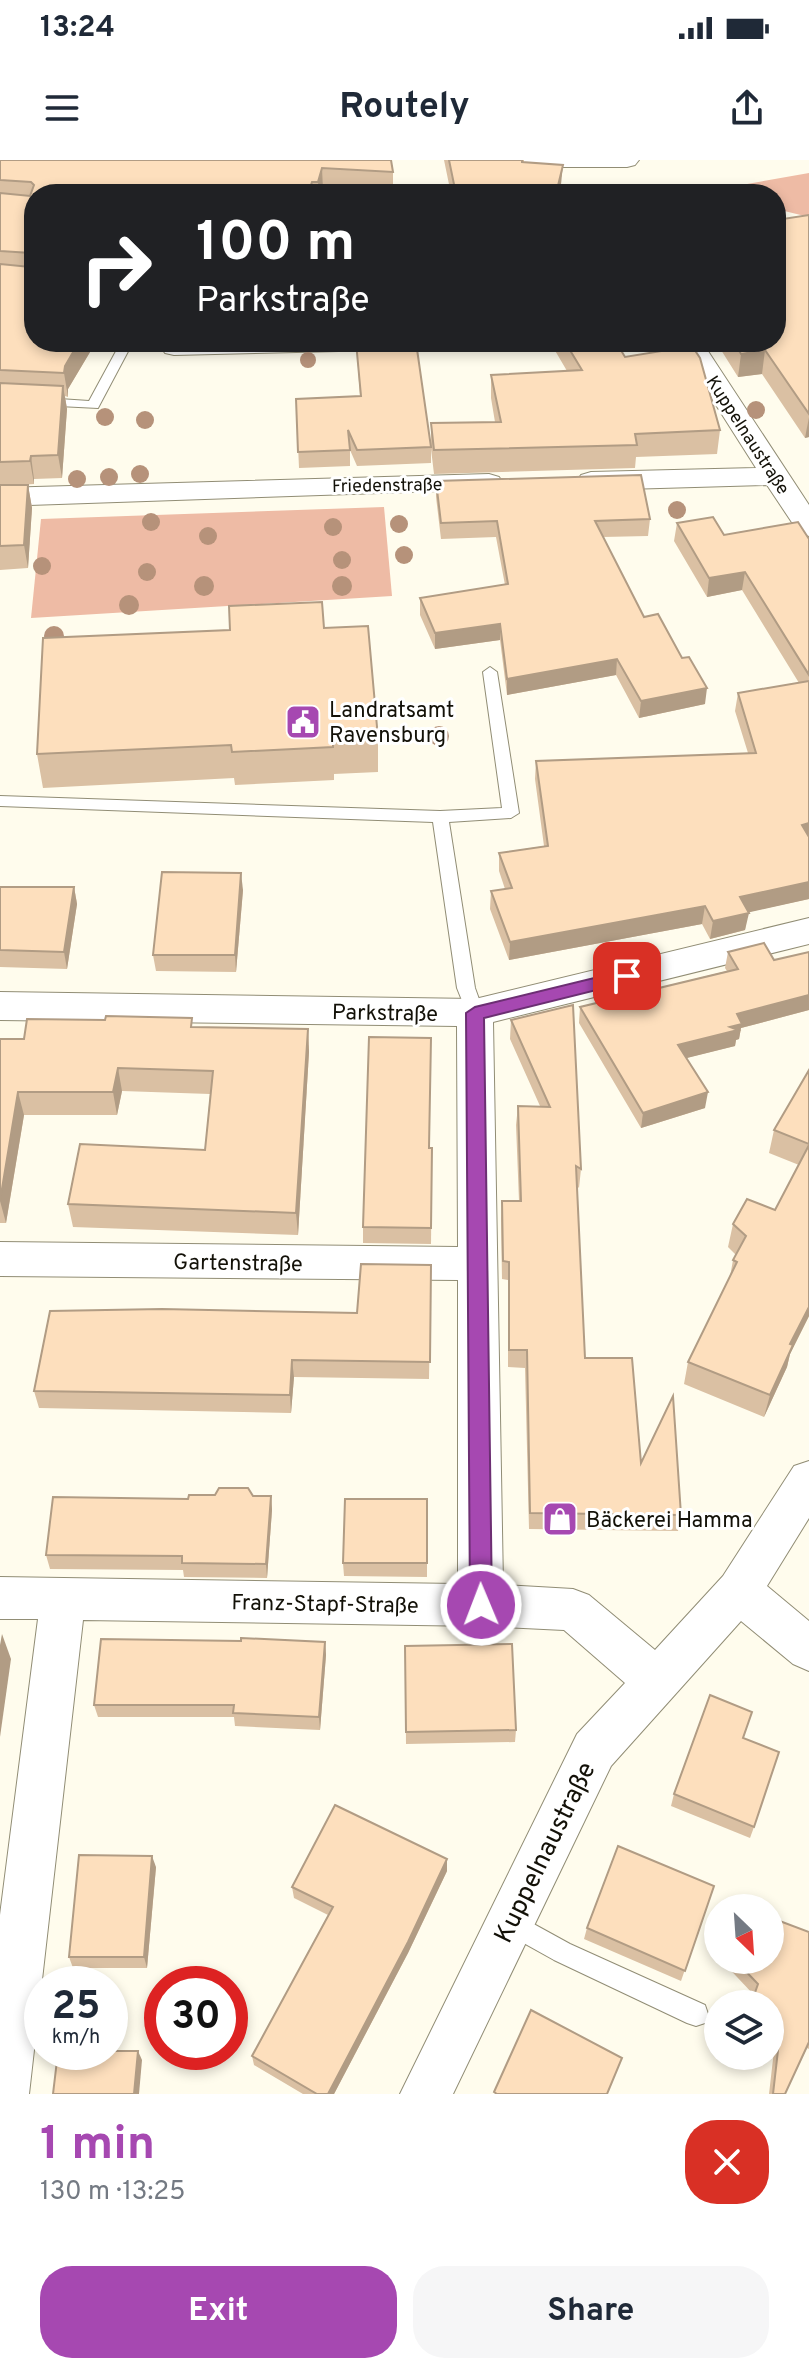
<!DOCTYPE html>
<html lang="en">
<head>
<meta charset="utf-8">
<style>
  :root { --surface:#fff; --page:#f6f6f7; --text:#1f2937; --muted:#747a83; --accent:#a648b1 }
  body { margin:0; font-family:Overpass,sans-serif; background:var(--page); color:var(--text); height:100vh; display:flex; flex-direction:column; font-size:30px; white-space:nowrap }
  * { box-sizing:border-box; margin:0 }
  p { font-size:26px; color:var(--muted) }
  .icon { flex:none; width:44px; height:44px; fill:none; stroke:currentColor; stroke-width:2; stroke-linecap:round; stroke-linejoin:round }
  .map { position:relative; height:1934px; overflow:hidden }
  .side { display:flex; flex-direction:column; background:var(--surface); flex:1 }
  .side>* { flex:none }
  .guide { position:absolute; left:24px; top:24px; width:762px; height:168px; border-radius:32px; box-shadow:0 4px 12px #0003; background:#202124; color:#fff; overflow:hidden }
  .needle { width:52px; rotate:155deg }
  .controls { position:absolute; left:704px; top:1734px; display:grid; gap:16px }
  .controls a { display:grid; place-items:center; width:80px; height:80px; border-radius:50%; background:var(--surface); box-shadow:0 4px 12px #0003; font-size:40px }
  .speed { position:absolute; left:24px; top:1806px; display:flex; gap:16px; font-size:40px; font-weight:700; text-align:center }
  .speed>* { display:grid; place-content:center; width:104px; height:104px; border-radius:50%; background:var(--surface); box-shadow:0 4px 12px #0003; line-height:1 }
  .speed small { font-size:20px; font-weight:400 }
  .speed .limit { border:12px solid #d22; background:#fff; color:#111 }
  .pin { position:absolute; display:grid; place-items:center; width:68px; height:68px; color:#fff; margin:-34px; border-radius:16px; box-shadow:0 4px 12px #0006 }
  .me { position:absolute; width:88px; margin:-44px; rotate:359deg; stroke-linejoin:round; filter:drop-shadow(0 0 6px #0008) }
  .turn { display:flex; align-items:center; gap:28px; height:168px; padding:0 40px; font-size:36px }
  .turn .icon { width:104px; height:104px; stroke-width:2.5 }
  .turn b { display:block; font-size:56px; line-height:68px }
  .round { display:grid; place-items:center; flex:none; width:84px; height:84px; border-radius:32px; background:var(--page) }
  .overview { display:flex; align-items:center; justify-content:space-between; height:136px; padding:0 40px }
  h1 { font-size:48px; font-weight:700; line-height:60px; color:var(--accent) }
  .button { display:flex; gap:16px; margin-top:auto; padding:16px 40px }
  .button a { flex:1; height:92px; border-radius:32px; background:var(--accent); color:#fff; font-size:32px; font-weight:700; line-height:92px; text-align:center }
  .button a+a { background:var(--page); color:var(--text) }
  .status { display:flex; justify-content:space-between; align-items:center; height:56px; padding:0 40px; background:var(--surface); direction:ltr }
  .status svg { height:22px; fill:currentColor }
  header { display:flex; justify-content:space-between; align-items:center; height:104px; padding:0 40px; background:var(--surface); font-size:36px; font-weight:700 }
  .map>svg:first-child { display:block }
  .green { fill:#eebba5 }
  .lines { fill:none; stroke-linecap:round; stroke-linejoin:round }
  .service-casing { stroke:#918d75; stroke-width:2 }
  .minor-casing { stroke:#918d75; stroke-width:2 }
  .service { fill:#fff; fill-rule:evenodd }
  .minor { fill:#fff; fill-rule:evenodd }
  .tree { fill:#b6927a }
  .wall { fill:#dac0a3 }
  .shaded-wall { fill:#b19c84 }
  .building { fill:#fddfbd; stroke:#b19c84; stroke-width:2 }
  .route { fill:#a648b1; stroke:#6c2f73; stroke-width:2 }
  .labels { text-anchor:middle; stroke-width:6; stroke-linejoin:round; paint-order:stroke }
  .far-street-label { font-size:18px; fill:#131108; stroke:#fff }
  .poi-label { font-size:22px; fill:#131108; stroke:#fff; text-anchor:start }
  .street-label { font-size:22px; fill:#131108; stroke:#fff }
  .near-street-label { font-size:26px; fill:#131108; stroke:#fff }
</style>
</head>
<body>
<div class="status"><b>13:24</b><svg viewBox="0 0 49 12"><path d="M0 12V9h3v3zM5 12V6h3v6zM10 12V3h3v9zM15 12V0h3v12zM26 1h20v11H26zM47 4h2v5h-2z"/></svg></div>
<header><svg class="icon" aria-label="menu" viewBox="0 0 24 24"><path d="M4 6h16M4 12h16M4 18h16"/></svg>Routely<svg class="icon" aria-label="share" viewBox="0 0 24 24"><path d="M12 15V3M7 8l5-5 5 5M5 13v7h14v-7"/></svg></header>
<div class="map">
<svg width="809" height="1934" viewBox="0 0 809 1934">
  <rect width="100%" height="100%" fill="#fffced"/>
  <g class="green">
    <path d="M809,13V57L776,49V34L702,32Z"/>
    <path d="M384,347L392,436L31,458L41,359Z"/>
  </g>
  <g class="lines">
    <defs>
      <g id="service">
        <path d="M121,182H133L98,248L0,243V235L89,241Z"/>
        <path d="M490,507L497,512L519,653L511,658L449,662L475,828L484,853L475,859L469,858L457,828L433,662L0,646V636L440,651L502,648L483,512Z"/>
        <path d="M510,1751L570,1784L705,1845L708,1854L705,1863L696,1866L687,1863L554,1800L502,1771L498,1763L502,1755Z"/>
      </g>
      <g id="minor">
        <path d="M509,0H639L635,5L627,7H521L513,5Z"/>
        <path d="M164,182H394L390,188L381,190L174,195L165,193L161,187Z"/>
        <path d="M676,182H702L809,345V376L799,373L767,325L591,330L581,327L577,321L581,315L591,312L756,308Z"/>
        <path d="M489,314L499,317L503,323L499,329L0,346V328Z"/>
        <path d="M809,758V784L493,862L503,1425L573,1429L589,1435L655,1490L723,1416L794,1306L809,1301V1358L767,1426L809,1461V1511L793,1504L741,1461L611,1606L453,1934H400L577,1574L625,1523L564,1470L481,1466L83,1460L29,1934H0V1755L38,1459H0V1417L458,1424V1120L0,1116V1082L458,1087L457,866L0,860V832L475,839Z"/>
      </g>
    </defs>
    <use href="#service" class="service-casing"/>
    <use href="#minor" class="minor-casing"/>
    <use href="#service" class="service"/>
    <use href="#minor" class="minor"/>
  </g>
  <g class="tree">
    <circle cx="308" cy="200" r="8"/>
    <circle cx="756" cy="250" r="9"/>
    <circle cx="105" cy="257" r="9"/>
    <circle cx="145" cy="260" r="9"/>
    <circle cx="140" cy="314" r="9"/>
    <circle cx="109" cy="317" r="9"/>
    <circle cx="77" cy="319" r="9"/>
    <circle cx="677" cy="350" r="9"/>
    <circle cx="151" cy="362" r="9"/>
    <circle cx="399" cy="364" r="9"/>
    <circle cx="333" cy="367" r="9"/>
    <circle cx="208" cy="376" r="9"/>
    <circle cx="404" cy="395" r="9"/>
    <circle cx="342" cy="400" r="9"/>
    <circle cx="42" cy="406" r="9"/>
    <circle cx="147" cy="412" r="9"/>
    <circle cx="204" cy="426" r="10"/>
    <circle cx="342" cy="426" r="10"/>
    <circle cx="129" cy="445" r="10"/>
    <circle cx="54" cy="476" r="10"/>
    <circle cx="439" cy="576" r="10"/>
  </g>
  <g class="wall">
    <path d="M0,0H391L393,12V34L323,30L322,34H34L96,182L68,229V237L65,236L67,249L62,318L34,319V324L19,325H28L32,348L28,408L0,410Z"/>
    <path d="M444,0H524V3L562,28L560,34H451Z"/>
    <path d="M809,55V277L805,278L762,214L738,217L716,182H776Z"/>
    <path d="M356,182L431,286V263L495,262L491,238V215L567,211L550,182H616L625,197L720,270L717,294L636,297L635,308L434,314L431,289V303L357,306L350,290V306L299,308L296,239L360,236Z"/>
    <path d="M436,321L650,359L648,376L603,377L644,457L705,544L639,558L616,515L507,535L500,480L435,489L420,455V438L505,425L496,377L441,379L436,337Z"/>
    <path d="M677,363L724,375L809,379V739L748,752L745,770L710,779L702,764L509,800L490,749L491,731L505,729L499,711V693L544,686L535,619L536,601L748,593L735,551L738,533L799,523L742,430L707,437L674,381Z"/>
    <path d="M324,468L378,578V612L334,614V620L235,625L234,618L43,628L37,594Z"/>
    <path d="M0,727H74L77,744L67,809L0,807Z"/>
    <path d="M243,730L236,812L156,811L153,795Z"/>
    <path d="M728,792L774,800L809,792V850L741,868L739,879L736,880L735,886L686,898L705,948L641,968L579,863L580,847L727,811L725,808Z"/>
    <path d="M511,860L581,1009L579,1028L577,1026L585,1198L641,1303L681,1355L678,1371L529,1369L525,1208L508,1207V1120L502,1119L501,1059L502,1041H519L516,965L518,946H540L510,879Z"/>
    <path d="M193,867L308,869L309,892L298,1075L73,1067L68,1044L205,990L210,934L122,931L117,955H24L6,1063H0V879H24Z"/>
    <path d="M809,910V1156L790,1194L787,1207L764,1257L684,1224L688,1202L730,1117L733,1100L736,1095L728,1087L733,1064L775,1050L799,1005L769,993L774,970Z"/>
    <path d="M429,988H432L431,1084L363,1083V1067Z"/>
    <path d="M431,1105L429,1219L294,1217L291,1253L39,1248L34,1231L357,1153Z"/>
    <path d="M253,1336H271L272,1350L267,1418L184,1417L183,1410L50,1409L46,1395L188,1339Z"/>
    <path d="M427,1339V1417L344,1416L343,1403Z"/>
    <path d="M325,1482L326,1495L320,1570L235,1566L234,1557H98L94,1545Z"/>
    <path d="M405,1486L516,1570L515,1582L406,1584Z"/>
    <path d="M743,1578L754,1667L750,1678L671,1646L674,1634Z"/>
    <path d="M447,1699V1711L408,1793L334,1934H303L254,1905L252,1896L328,1755L294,1738L292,1727Z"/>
    <path d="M156,1707L147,1808H73L69,1797Z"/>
    <path d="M714,1726L681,1821L584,1779L587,1768Z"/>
    <path d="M777,1760L809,1772V1889L807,1888L785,1934H769L776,1873L770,1871V1844H750L753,1834L721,1800H770V1777Z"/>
  </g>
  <g class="shaded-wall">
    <path d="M563,5L560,34H556Z"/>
    <path d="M322,8L323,30L322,34H319L318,22Z"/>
    <path d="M312,22L313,34H308Z"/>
    <path d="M79,182H96L68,229V237L64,213L65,206Z"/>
    <path d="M765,190L762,214L738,217L741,194Z"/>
    <path d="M63,226L67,249L62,318L58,295Z"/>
    <path d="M809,257V277L805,278Z"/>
    <path d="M31,296L34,319V324L30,301Z"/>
    <path d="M28,325L32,348L28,408L24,385Z"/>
    <path d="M745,412L742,430L707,437L709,418Z"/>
    <path d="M500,464V480L435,489V473Z"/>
    <path d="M617,499L616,515L507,535V519Z"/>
    <path d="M707,528L705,544L639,558L641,541Z"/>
    <path d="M809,663V680L802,665Z"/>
    <path d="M241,713L243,730L236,812L235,795Z"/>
    <path d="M809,722V739L737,755L740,737Z"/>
    <path d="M74,727L77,744L67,809L64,792Z"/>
    <path d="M705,746L702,764L509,800L510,782Z"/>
    <path d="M749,753L745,770L710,779L713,761Z"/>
    <path d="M809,835V850L741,868L739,879L736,880L735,886L675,901L678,885L737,854Z"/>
    <path d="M308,869L309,892L298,1075L296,1053Z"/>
    <path d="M118,908L122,931L117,955L113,932Z"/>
    <path d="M18,932L24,955L6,1063L0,1041Z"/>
    <path d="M708,932L705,948L641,968L643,953Z"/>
    <path d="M809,1147V1156L790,1194L787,1207L764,1257L770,1235L790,1184Z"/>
    <path d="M292,1200L294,1217L291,1253L290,1235Z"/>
    <path d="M271,1336L272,1350L267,1418L266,1404Z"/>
    <path d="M2,1474L11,1499L0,1577V1485Z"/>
    <path d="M325,1482L326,1495L320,1570L319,1557Z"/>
    <path d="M152,1696L156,1707L147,1808L144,1797Z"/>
    <path d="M447,1699V1711L408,1793L334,1934H328Z"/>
    <path d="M138,1891L142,1900L139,1934H134Z"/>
  </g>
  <g class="building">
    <path d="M0,0H391L393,12L322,8L318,22H312L308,34H34V182H79L65,206L64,213L0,210V104L30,107L34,96L31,93L0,91V33L30,36L34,25L31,22L0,20Z"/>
    <path d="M449,0H522V2L563,5L556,34H456Z"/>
    <path d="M809,55V254L765,190L741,194L734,182H776V60Z"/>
    <path d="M356,182H416L431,287L357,290L348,270L350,290L298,292L296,239L361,236Z"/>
    <path d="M565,182H616L625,197L692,186L700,198L720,270L635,274L637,285L434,290L431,263L501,262L491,215L582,210Z"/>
    <path d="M0,223L63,226L58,295L31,296L30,301L0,302Z"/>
    <path d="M641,315L650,359L595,361L644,457L658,454L682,498L689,497L707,528L641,541L617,499L507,519L500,464L435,473L420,438L508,424L497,361L441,363L436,321Z"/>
    <path d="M0,325H28L24,385L0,386Z"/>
    <path d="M713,357L724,375L798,362L809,379V515L745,412L709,418L677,363Z"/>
    <path d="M322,442L324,468L368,466L378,578L333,580V587L232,592L231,585L37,594L43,478L230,470L229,446Z"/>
    <path d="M809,521V663L802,665L809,677V722L740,737L749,753L713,761L705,746L510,782L491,731L512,728L499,693L548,686L536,601L756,593L738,533Z"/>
    <path d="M162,712L241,713L235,795H153Z"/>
    <path d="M0,727H74L64,792L0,790Z"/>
    <path d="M764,783L774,800L809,792V835L737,854L742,864L730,867L738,870L678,885L708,932L643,953L580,847L738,809L728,792Z"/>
    <path d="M573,845L581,1009L576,1006L585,1198H632L641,1303L673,1236L681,1355L530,1353L527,1190H509V1102L503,1101L502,1041H521L518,946L550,947L511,860Z"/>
    <path d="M106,856L192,858L191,867L308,869L296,1053L68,1044L80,984L205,990L213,911L118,908L113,932H18L0,1041V879H24L27,859L105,860Z"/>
    <path d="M369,877L431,878L429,988H432L431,1068L363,1067Z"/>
    <path d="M809,910V984L774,970Z"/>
    <path d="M809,985V1147L790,1184L793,1185L770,1235L688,1202L737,1102L733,1100L746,1076L733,1064L747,1039L775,1050Z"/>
    <path d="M361,1104L431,1105L430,1202L292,1200L290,1235L34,1231L50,1151L162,1149L357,1153Z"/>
    <path d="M219,1328H248L253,1336H271L266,1404L182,1403V1396L46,1395L53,1337L188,1339L189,1335H215Z"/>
    <path d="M345,1339H427V1403H343Z"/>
    <path d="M241,1478L325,1482L319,1557L233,1553L234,1545H94L101,1479L241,1481Z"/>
    <path d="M512,1484L516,1570L406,1572L405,1486Z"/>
    <path d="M710,1535L752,1552L743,1578L779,1592L754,1667L674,1634Z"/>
    <path d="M335,1645L447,1699L408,1782L328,1934H317L252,1896L333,1747L292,1727Z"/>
    <path d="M618,1686L714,1726L685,1811L587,1768Z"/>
    <path d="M79,1695L152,1696L144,1797H69Z"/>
    <path d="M777,1760L809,1772V1882L785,1934H773L781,1864L770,1860V1844H751L758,1824L735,1800H770V1781Z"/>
    <path d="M531,1850L622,1898L607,1934H497L494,1932Z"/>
    <path d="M110,1891H138L134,1934H53L58,1892H110Z"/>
  </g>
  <path class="route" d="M627,810L633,811L635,816L633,821L484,858L492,1445L489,1452L481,1455L474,1452L470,1445L466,853L475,847Z"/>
  <defs>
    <symbol id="civic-square" viewBox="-11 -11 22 22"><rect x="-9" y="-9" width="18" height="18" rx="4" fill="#a648b1" stroke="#fff"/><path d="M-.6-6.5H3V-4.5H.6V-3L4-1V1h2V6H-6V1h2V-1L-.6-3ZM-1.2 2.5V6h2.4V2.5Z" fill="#fff"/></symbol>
    <symbol id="shop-square" viewBox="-11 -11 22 22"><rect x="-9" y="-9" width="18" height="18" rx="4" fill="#a648b1" stroke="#fff"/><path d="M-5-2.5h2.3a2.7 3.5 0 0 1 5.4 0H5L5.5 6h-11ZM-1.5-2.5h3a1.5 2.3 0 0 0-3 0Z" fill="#fff"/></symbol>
  </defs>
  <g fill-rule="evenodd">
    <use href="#civic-square" x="283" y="542" width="40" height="40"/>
    <use href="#shop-square" x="540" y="1339" width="40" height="40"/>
  </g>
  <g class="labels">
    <g class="far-street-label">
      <text transform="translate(748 275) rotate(57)" y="6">Kuppelnaustraße</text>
      <text transform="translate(387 325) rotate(-1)" y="6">Friedenstraße</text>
    </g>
    <g class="poi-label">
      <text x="329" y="557">Landratsamt<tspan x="329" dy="25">Ravensburg</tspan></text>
      <text x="586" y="1367">Bäckerei Hamma</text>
    </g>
    <g class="street-label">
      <text transform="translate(385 852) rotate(1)" y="8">Parkstraße</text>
      <text transform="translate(238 1102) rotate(1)" y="8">Gartenstraße</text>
      <text transform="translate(325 1443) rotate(1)" y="8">Franz-Stapf-Straße</text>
    </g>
    <g class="near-street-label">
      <text transform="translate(544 1692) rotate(-64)" y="9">Kuppelnaustraße</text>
    </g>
  </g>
</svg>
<div class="controls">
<a><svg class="needle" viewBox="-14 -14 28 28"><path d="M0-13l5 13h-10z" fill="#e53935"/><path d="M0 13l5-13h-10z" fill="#747a83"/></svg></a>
<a><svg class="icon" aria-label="layers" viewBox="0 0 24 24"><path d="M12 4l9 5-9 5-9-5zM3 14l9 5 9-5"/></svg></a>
</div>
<div class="speed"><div>25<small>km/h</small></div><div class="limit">30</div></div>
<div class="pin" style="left:627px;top:816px;background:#d93025"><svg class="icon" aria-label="arrive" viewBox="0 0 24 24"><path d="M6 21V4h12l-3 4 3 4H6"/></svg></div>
<svg class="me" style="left:481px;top:1445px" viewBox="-20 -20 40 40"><circle r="17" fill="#a648b1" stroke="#fff" stroke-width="3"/><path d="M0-11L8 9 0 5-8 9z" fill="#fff"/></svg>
<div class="guide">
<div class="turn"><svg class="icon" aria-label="right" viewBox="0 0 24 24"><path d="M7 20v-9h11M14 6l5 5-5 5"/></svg><div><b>100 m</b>Parkstraße</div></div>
</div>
</div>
<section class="side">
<div class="overview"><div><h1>1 min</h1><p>130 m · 13:25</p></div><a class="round" style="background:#d93025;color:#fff"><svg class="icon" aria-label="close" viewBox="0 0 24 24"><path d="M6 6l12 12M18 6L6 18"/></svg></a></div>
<div class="button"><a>Exit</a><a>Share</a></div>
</section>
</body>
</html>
